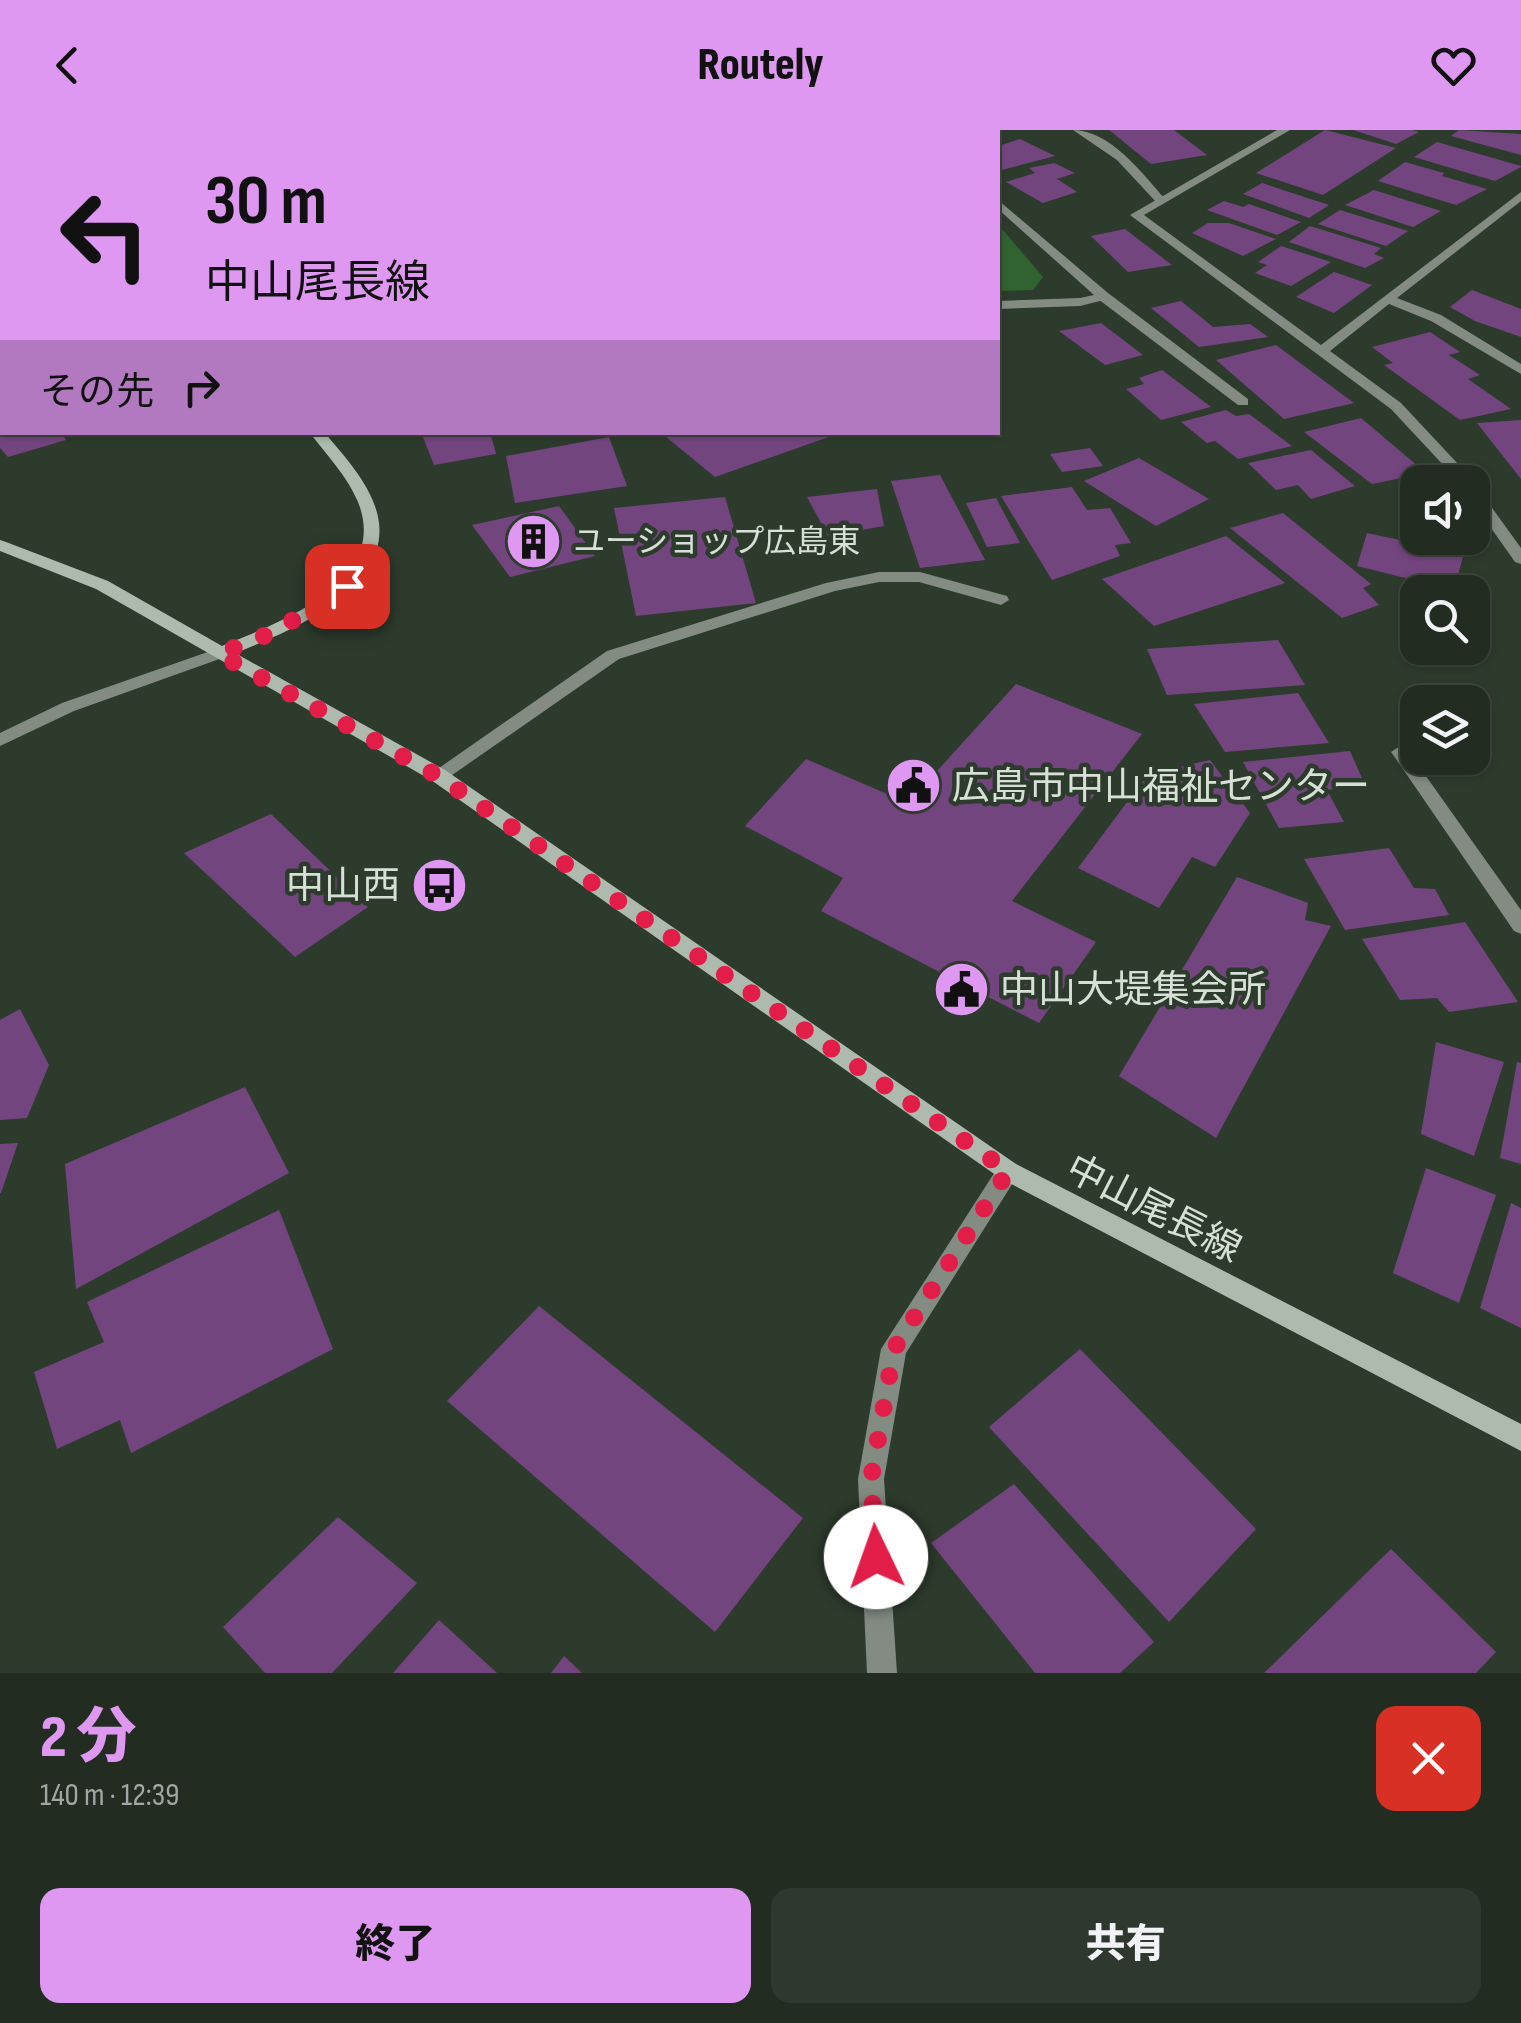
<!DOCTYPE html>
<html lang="ja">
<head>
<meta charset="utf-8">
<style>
  :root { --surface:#222c21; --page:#2e382e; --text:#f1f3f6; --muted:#a2a7a5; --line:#3f483f; --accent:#df98f2 }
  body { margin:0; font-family:"Sofia Sans Condensed","Noto Sans JP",sans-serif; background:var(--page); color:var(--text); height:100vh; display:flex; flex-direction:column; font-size:38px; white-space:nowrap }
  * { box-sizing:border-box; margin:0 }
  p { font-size:32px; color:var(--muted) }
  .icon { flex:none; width:55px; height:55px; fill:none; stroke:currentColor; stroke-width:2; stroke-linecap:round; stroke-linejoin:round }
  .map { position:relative; height:1543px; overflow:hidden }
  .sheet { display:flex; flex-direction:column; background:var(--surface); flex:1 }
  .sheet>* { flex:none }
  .top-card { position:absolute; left:0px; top:0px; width:1000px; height:305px; box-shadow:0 2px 8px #0004,0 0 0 2px var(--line); background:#df98f2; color:#111; overflow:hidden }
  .controls { position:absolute; left:1400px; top:335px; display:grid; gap:20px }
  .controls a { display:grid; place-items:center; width:90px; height:90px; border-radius:20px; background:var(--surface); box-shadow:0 2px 8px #0004,0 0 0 2px var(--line); font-size:50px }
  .pin { position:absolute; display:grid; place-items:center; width:85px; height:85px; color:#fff; margin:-42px; border-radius:20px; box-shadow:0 5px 15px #0006 }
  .me { position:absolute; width:110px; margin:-55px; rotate:357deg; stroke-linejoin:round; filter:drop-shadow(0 0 8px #0008) }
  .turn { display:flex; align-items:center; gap:35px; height:210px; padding:0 40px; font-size:45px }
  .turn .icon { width:130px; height:130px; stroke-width:2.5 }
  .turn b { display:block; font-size:70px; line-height:85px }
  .then { display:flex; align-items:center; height:95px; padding:0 40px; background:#0003; gap:20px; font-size:38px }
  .round { display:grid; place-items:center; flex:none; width:105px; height:105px; border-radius:20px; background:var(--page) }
  .overview { display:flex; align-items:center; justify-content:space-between; height:170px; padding:0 40px }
  h1 { font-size:60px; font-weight:800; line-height:75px; color:var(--accent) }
  .primary-button { display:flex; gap:20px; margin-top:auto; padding:20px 40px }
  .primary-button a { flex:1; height:115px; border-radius:20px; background:var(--accent); color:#111; font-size:40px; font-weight:800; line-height:115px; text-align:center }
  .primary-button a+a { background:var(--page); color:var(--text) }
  header { display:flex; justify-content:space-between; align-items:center; height:130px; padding:0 40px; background:var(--accent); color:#111; font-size:45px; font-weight:800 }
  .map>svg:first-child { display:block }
  .green { fill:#306330 }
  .building { fill:#73457f }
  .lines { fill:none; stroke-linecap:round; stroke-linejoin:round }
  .service { fill:#838b83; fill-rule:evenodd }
  .minor { fill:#838b83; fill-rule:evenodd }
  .secondary { fill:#aebaae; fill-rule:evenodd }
  .route { stroke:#e11d48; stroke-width:18; stroke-dasharray:0 32.4 }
  .labels { text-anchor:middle; stroke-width:9; stroke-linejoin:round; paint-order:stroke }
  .far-poi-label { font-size:32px; fill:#d7e0d6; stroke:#2d3b2c; text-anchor:start }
  .poi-label { font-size:38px; fill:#d7e0d6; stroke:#2d3b2c; text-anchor:start }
  .street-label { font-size:38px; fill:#d7e0d6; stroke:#2d3b2c }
</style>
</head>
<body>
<header><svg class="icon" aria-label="back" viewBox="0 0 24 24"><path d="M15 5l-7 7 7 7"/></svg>Routely<svg class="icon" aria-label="heart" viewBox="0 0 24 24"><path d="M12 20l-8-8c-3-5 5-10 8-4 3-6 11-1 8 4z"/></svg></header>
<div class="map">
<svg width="1521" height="1543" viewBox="0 0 1521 1543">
  <rect width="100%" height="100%" fill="#2d3b2c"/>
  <path class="green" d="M1003,100L1043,147L1033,160L998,161V102Z"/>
  <g class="building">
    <path d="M1109,0H1174L1207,25L1151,34Z"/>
    <path d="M1325,0L1396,18L1323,65L1256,43Z"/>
    <path d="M1353,0H1412L1419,2L1396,14Z"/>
    <path d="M1459,0L1521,4V25L1451,6Z"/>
    <path d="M1020,9L1055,26L998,41V16Z"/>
    <path d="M1437,12L1521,36V37L1495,51L1414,27Z"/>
    <path d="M1405,32L1444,43L1442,46L1487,59L1456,75L1378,51Z"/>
    <path d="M1054,33L1075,43L1057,49L1077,62L1043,73L1006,52L1035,43L1029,38Z"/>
    <path d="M1262,53L1329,75L1309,88L1243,64Z"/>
    <path d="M1374,60L1441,81L1413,97L1345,75Z"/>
    <path d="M1224,71L1243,77L1249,74L1301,92L1277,105L1207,80Z"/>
    <path d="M1340,80L1408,101L1386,116L1318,94Z"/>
    <path d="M1208,93H1229L1276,109L1243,126L1192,103Z"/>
    <path d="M1310,96L1381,118L1374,124L1384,128L1365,138L1289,112Z"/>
    <path d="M1125,99L1172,135L1128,142L1091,106Z"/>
    <path d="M1281,116L1331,132L1291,156L1255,143L1267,135L1258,132Z"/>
    <path d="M1334,142L1372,155L1334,183L1296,167Z"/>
    <path d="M1472,160L1521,179V207L1475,191L1450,177Z"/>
    <path d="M1181,171L1213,197L1250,194L1268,207L1199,217L1151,178Z"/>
    <path d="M1101,193L1143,225L1105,235L1059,201Z"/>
    <path d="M1430,202L1460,222L1449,225L1480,245L1468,249L1511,279L1460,290L1384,235L1393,233L1372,217Z"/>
    <path d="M1276,215L1354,273L1284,289L1216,230Z"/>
    <path d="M1162,240L1211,277L1161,290L1126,259L1144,254L1139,248Z"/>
    <path d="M1226,280L1236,286L1249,284L1292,316L1238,329L1215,311L1207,313L1181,292Z"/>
    <path d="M1361,288L1426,343L1372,354L1304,302Z"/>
    <path d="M1521,290V349L1477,293Z"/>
    <path d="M0,302H61L66,310L8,327L0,318Z"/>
    <path d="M421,302H490L496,324L434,335Z"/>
    <path d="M660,302H840V303L715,347Z"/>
    <path d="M609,307L627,356L515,373L506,326Z"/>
    <path d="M1090,318L1103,336L1062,342L1050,324Z"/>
    <path d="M1311,320L1355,356L1311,369L1298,355L1276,360L1248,333Z"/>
    <path d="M1139,328L1209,369L1156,396L1084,351Z"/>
    <path d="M940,345L985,430L920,438L891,351Z"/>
    <path d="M1072,357L1087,380L1110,378L1131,413L1115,415L1120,426L1052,450L1001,366Z"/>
    <path d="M877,359L884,396L828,406L807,367Z"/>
    <path d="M725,367L756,473L636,486L614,378Z"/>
    <path d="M996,368L1020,413L987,417L966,373Z"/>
    <path d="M559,376L595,426L510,447L472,395Z"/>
    <path d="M1283,383L1371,454L1363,458L1379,475L1342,488L1230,398Z"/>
    <path d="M1406,394L1418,396V408H1468L1454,460L1357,436L1367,403L1400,410Z"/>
    <path d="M1226,406L1285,453L1154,496L1102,449Z"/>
    <path d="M1278,510L1305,555L1167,565L1147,519Z"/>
    <path d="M1016,554L1142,604L1012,771L1096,812L1039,893L821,781L843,748L745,696L806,629L908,673Z"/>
    <path d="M1298,563L1329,613L1225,622L1194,574Z"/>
    <path d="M1350,621L1365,655L1327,660L1344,692L1279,698L1243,632Z"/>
    <path d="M1210,630L1250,683L1215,737L1192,727L1159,778L1078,738L1151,640L1164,645L1169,639Z"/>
    <path d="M271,684L368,777L295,827L184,723Z"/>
    <path d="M1389,718L1414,758L1435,759L1449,785L1345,800L1304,729Z"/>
    <path d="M1237,747L1308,773L1305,790L1331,796L1216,1008L1119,946Z"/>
    <path d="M1465,792L1518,872L1449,882L1437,868L1400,870L1362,809Z"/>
    <path d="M20,879L49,935L27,988L0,990V890Z"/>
    <path d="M1436,912L1504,932L1474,1026L1421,1004Z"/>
    <path d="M1517,932L1521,933V1034L1500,1028Z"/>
    <path d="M245,957L289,1043L76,1159L65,1034Z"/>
    <path d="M18,1013L1,1063H0V1014Z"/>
    <path d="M1426,1038L1496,1065L1459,1173L1393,1143Z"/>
    <path d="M1511,1073L1521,1078V1198L1480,1178Z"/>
    <path d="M279,1080L333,1219L131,1323L120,1290L57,1319L34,1242L104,1212L87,1172Z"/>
    <path d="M539,1176L803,1388L715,1502L447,1271Z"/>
    <path d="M1080,1219L1256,1399L1169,1492L989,1297Z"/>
    <path d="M1014,1354L1154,1512L1120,1543H1035L931,1413Z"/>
    <path d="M338,1387L417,1453L332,1543H265L223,1497Z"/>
    <path d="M1391,1419L1496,1522L1476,1543H1264Z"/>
    <path d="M439,1490L497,1543H393Z"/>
    <path d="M564,1526L582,1543H551Z"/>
  </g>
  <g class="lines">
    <g class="service">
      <path d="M1073,0C1110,0 1142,43 1165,69V73H1157L1117,30Z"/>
      <path d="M1098,163H1108L1248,269V275H1238L1098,169Z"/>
      <path d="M879,442H920L1007,466L1009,470L1001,475L919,452H879L835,461L619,529L445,650L438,651L429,645L607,521L826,453Z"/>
      <path d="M1400,616L1406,618L1521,780V804L1514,801L1394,626L1391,622Z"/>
    </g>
    <g class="minor">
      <path d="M653,0H665L666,2H654Z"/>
      <path d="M878,0H891L892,2H880Z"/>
      <path d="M1277,0H1290L1144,85L1321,215L1521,62V71L1397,168L1441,185L1521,234V244L1431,191L1389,174L1330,221L1401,273L1472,349L1474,352L1472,355L1459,352L1391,279L1130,85Z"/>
      <path d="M998,70L1108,163V169L1080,176L998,179V171L1080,168L1094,165L998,79Z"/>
      <path d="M1472,356L1477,357L1521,418V434L1515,432L1472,371Z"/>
      <path d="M219,518L225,519V527L74,581L0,616V603L62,573Z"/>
      <path d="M1008,1031L1016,1034L1020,1041L1016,1048L906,1223L884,1349L897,1543H867L858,1349L881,1219L1000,1034Z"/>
    </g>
    <g class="secondary">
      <path d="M110,0H120L121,2H111Z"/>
      <path d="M309,302H324C346,328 375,359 379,393C387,462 287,503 235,523L445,640L1016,1034L1521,1294V1321L1000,1048L431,650L96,459L0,421V410L6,412L108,451L222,516L234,511C288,489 389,449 358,372C347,346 327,325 309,302Z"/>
    </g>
  </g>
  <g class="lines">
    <path class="route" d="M347,456L276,501L219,524L438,646L1008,1041L894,1219L871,1349L876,1427"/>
  </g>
  <defs>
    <symbol id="building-disc" viewBox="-11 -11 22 22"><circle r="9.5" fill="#df98f2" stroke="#2d3b2c"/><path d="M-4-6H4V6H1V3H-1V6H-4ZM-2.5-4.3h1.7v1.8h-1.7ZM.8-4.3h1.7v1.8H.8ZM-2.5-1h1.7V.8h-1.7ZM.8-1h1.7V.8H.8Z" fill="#111"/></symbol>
    <symbol id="civic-disc" viewBox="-11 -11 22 22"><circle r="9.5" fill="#df98f2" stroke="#2d3b2c"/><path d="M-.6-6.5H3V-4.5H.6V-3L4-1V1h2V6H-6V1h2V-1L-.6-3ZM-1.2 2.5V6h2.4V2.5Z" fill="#111"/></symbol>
    <symbol id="bus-disc" viewBox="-11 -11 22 22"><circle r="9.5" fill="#df98f2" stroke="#2d3b2c"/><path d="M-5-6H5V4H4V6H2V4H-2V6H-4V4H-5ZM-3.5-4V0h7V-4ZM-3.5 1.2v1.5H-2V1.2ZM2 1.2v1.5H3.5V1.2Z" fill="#111"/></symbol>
  </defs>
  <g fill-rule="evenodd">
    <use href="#building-disc" x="502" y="380" width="63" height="63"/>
    <use href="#civic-disc" x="882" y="624" width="63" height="63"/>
    <use href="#bus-disc" x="408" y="724" width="63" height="63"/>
    <use href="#civic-disc" x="930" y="828" width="63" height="63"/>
  </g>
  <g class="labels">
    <g class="far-poi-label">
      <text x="573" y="422">ユーショップ広島東</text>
    </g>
    <g class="poi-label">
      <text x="952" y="669">広島市中山福祉センター</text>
      <text x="400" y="768" text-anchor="end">中山西</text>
      <text x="1000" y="872">中山大堤集会所</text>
    </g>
    <g class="street-label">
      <text transform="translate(1154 1078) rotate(27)" y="13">中山尾長線</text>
    </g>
  </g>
</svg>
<div class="controls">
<a><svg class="icon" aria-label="sound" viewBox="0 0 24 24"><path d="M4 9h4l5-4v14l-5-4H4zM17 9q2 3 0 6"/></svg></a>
<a><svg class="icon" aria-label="search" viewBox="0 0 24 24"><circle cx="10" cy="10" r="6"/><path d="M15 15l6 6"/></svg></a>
<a><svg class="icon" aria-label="layers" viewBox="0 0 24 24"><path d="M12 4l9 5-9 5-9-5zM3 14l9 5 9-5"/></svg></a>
</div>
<div class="pin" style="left:347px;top:456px;background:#d93025"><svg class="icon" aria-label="arrive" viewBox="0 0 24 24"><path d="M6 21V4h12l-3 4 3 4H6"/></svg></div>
<svg class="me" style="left:876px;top:1427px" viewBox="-20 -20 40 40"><circle r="19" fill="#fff"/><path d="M0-13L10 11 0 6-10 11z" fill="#e11d48"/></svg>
<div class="top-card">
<div class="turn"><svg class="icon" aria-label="left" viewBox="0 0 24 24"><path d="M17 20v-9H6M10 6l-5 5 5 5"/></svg><div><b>30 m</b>中山尾長線</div></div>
<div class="then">その先<svg class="icon" aria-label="right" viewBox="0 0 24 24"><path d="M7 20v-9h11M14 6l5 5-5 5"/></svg></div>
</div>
</div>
<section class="sheet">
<div class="overview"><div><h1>2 分</h1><p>140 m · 12:39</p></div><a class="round" style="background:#d93025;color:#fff"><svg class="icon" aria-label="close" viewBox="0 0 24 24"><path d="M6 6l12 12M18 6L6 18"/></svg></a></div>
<div class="primary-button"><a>終了</a><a>共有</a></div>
</section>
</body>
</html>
